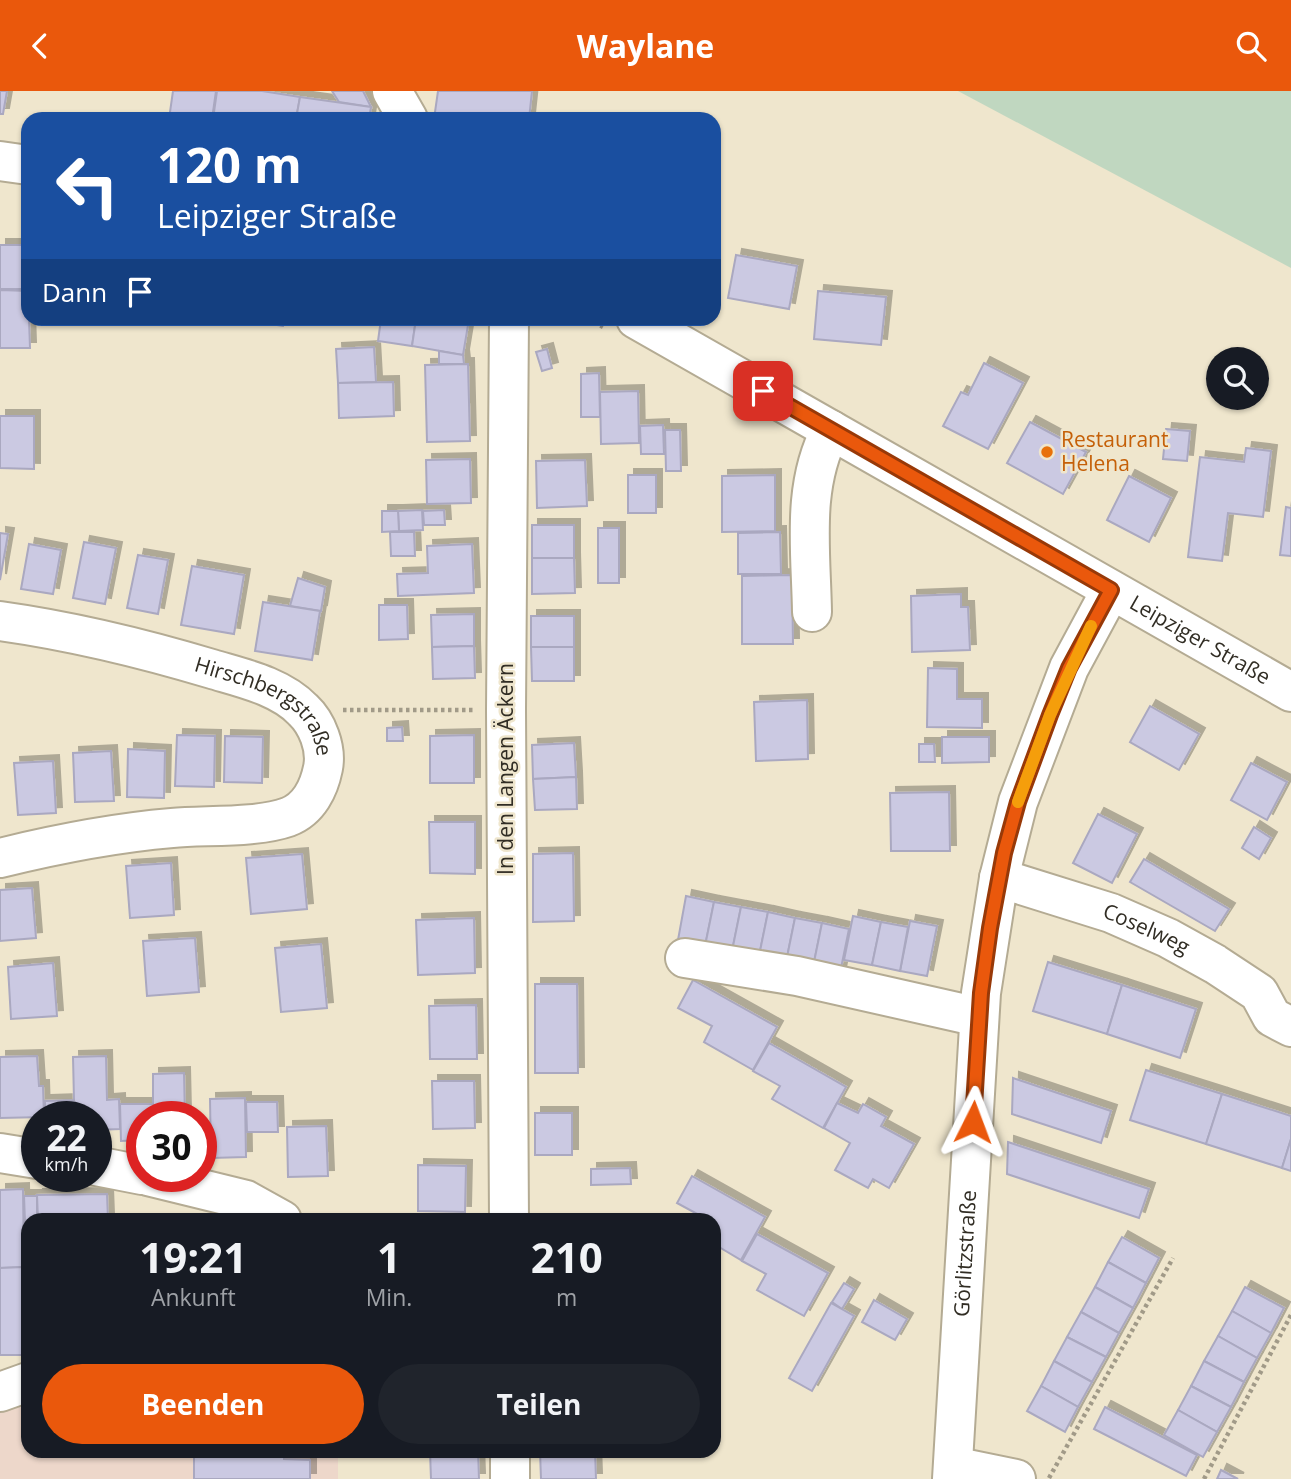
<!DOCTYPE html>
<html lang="de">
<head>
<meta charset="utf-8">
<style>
  :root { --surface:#171b24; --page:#20242c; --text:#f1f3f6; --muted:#9ea1a6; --accent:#ea580c }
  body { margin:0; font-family:"Open Sans",sans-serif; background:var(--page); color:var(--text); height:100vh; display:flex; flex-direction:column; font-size:26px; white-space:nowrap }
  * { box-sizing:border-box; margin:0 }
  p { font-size:23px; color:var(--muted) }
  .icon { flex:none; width:38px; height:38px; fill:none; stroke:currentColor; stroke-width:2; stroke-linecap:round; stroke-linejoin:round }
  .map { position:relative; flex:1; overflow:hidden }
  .side { position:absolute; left:21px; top:1122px; width:700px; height:245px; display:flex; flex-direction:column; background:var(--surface); border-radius:21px; box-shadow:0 2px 5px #0004 }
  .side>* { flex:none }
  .guide { position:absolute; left:21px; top:21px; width:700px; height:214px; border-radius:21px; box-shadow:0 2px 5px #0004; background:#1a4fa0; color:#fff; overflow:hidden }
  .controls { position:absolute; left:1206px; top:256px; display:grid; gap:14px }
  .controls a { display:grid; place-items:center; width:63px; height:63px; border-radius:50%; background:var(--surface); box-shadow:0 2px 5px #0004; font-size:35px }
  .speed { position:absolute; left:21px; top:1010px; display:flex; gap:14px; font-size:35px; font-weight:700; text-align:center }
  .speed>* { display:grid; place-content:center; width:91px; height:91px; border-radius:50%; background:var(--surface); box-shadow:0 2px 5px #0004; line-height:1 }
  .speed small { font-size:18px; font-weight:400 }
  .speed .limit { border:10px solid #d22; background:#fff; color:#111 }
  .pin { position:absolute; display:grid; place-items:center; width:60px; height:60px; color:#fff; margin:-30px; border-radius:14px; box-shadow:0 4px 10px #0006 }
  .me { position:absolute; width:77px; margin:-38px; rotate:3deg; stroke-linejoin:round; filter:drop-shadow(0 0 5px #0008) }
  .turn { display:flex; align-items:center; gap:24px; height:147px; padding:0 21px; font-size:32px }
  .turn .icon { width:91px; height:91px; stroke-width:2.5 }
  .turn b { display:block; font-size:49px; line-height:60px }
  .then { display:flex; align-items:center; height:66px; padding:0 21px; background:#0003; gap:14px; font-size:26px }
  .eta { display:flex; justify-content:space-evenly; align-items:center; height:119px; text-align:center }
  .eta b { font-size:42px; font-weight:700; line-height:49px }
  .action { display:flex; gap:14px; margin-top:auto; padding:14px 21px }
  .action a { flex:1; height:80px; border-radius:42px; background:var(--accent); color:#fff; font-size:28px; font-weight:700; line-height:80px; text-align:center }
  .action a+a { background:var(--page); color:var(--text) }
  header { display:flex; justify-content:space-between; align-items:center; height:91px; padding:0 21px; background:var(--accent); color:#fff; font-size:32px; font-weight:700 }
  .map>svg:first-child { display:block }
  .education { fill:#edd7ca }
  .green { fill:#c0d7c0 }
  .building { fill:#cbc9e2; stroke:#aaa8c0; stroke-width:2; filter:url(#shadow) }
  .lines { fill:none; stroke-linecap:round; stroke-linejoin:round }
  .minor-casing { stroke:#b4ab93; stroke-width:42 }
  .path { stroke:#a19a88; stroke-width:4.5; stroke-dasharray:3.5 3.5; stroke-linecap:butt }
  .minor { stroke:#fff; stroke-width:38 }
  .route-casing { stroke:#983908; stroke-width:18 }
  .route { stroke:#ea580c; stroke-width:12 }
  .slow { stroke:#f59e0b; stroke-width:12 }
  .food-dot { fill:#e8710a; stroke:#efe6cd; stroke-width:2.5 }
  .labels { text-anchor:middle; stroke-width:5; stroke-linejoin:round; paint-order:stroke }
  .food-label { font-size:21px; fill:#c56008; stroke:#efe6cd; text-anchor:start }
  .street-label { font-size:21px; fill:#312d24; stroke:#efe6cd }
</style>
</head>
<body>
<header><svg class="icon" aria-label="back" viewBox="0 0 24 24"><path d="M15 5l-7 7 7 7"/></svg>Waylane<svg class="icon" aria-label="search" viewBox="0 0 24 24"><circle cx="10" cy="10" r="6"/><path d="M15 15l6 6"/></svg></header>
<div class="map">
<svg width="1291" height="1388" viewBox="0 0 1291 1388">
  <defs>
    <filter id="shadow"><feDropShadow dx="6" dy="-6" stdDeviation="0" flood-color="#0004"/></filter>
  </defs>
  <rect width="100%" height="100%" fill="#efe6cd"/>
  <path class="education" d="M28,1311V1360H338V1388H0V1319Z"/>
  <path class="green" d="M958,0H1291V177Z"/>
  <g class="building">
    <path d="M0,0H7L3,23H0Z"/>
    <path d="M173,0H216L212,28H169Z"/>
    <path d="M217,0H262L300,6L296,28H213Z"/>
    <path d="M332,0H363L371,16L339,11Z"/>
    <path d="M438,0H532L529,28H434Z"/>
    <path d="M300,6L371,16L369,28H296Z"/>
    <rect x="0" y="154" width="28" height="44"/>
    <path d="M736,164L797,175L789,218L728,207Z"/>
    <path d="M0,199L28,200L30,257H0Z"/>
    <path d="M818,200L886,206L881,254L814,248Z"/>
    <path d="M236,228H285L283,235Z"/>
    <path d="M381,228H416L412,255L378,250Z"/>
    <path d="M416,228H469L463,264L412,255Z"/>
    <path d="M374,256L376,291L338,292L336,258Z"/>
    <path d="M547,258L552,277L542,280L536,261Z"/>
    <path d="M439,260L463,264L464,273H439Z"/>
    <path d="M984,272L1023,292L988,358L943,335L961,301L968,304Z"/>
    <path d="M468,273L470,350L427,351L425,274Z"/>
    <path d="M599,282L600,326H581V283Z"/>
    <path d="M393,291L394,325L339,327L338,292Z"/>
    <path d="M638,300L639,352L601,353L600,301Z"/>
    <path d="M0,325H34V378L0,377Z"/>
    <path d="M1030,331L1086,361L1063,403L1007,372Z"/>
    <path d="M663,334L664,363H641L640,335Z"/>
    <path d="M1166,338L1190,340L1187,370L1163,368Z"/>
    <path d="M665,339H680L681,380H666Z"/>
    <path d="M1246,357L1271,360L1263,426L1228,422L1222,470L1188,466L1200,366L1244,371Z"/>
    <path d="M470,368L471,412L427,413L426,369Z"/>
    <path d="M585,369L587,415L537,417L536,370Z"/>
    <rect x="628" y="384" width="28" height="38"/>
    <path d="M775,384V440L722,441V385Z"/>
    <path d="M1129,385L1171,407L1149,451L1107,429Z"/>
    <path d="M1286,416L1291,417V465L1280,464Z"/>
    <path d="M422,419L423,439L399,440L398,420Z"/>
    <path d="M444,419L445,434H424L423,420Z"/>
    <path d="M382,420H398L399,440L382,441Z"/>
    <rect x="532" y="434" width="42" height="33"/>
    <rect x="598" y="437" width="21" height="55"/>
    <path d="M390,441H414L415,465H391Z"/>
    <path d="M780,441L781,483H738V442Z"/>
    <path d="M0,442L8,443L0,489Z"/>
    <path d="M84,451L116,457L105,513L73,507Z"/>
    <path d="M29,453L61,459L53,503L21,498Z"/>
    <path d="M472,453L474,502L398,505L397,483L428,482L427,455Z"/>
    <path d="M138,464L168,469L158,523L127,517Z"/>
    <path d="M532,467H574L575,502L532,503Z"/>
    <path d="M192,475L244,484L234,543L181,534Z"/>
    <path d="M792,484L793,553H742V485Z"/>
    <path d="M298,487L325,496L321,520L290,515Z"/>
    <path d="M961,503V516H968L970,559L912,561L911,505Z"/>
    <path d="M263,511L320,520L312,569L255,560Z"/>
    <path d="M379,514H407L408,548L379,549Z"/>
    <path d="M474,523V555L432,556L431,524Z"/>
    <rect x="531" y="525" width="43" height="31"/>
    <path d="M474,555L475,587L433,588L432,556Z"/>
    <path d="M531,556H574V590H532Z"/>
    <path d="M928,577L957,578V608H982V637L927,636Z"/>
    <path d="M807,609L808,668L756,670L754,611Z"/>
    <path d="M1150,615L1199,643L1179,679L1130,651Z"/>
    <path d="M402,636L403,650H387V637Z"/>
    <path d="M177,644L215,645L214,696L175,695Z"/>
    <path d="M474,644V692H430V645Z"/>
    <path d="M225,645L263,646L262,692L224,691Z"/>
    <path d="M942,646H989V671L942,672Z"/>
    <path d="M574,652L576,686L533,688L532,654Z"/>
    <path d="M919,653H934L935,671H919Z"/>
    <path d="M128,658L165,660L164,707L127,706Z"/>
    <path d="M111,660L114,710L75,711L73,662Z"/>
    <path d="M53,670L56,722L18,724L14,672Z"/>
    <path d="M1251,672L1287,691L1267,729L1231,709Z"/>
    <path d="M576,686L577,718L535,719L533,688Z"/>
    <path d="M949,701L950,760H891L890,702Z"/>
    <path d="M1098,723L1137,743L1112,792L1073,772Z"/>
    <path d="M429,731H475V783L430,782Z"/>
    <path d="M1254,736L1271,747L1259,768L1242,757Z"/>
    <path d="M573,762L574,830L533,831V763Z"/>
    <path d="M302,763L307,818L251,823L246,767Z"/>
    <path d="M1144,768L1229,818L1215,840L1130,791Z"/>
    <path d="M171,772L174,824L130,827L126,775Z"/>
    <path d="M32,797L36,847L0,850V799Z"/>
    <path d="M686,805L714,811L705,855L678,849Z"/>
    <path d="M714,811L741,816L732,860L705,855Z"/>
    <path d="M741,816L768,821L759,865L732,860Z"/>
    <path d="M768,821L795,827L786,871L759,865Z"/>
    <path d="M853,825L881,831L872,874L844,869Z"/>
    <path d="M474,827L475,882L418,884L416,829Z"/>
    <path d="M795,827L822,832L813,876L786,871Z"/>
    <path d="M910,830L937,835L927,885L900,880Z"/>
    <path d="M881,831L908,836L900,880L872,874Z"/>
    <path d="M822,832L849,838L840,882L813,876Z"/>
    <path d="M195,847L199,901L147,905L143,850Z"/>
    <path d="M321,853L327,917L281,921L275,857Z"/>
    <path d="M1048,871L1122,894L1107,943L1033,920Z"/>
    <path d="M53,872L57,925L11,928L8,876Z"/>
    <path d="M693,889L777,936L753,979L704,951L712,935L678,917Z"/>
    <path d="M535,893H577L578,982H535Z"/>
    <path d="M1122,894L1196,918L1180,967L1107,943Z"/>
    <path d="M476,914L477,968H430L429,915Z"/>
    <path d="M769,952L846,996L823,1037L772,1008L780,995L753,980Z"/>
    <path d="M37,965L39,995H43L44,1026L0,1027V966Z"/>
    <path d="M106,965L107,1009L119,1008L120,1038L96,1039V1026H45V1010L74,1009L73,966Z"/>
    <path d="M1146,979L1222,1003L1206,1053L1130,1029Z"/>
    <path d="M184,982L185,1026H142V1049L121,1050L120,1013H153V983Z"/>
    <path d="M1013,987L1111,1020L1101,1052L1012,1023Z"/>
    <path d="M432,990H474L475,1037L433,1038Z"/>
    <path d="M1222,1003L1291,1025V1048L1282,1077L1206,1053Z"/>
    <path d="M245,1007L246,1066L211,1067L210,1008Z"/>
    <path d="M246,1011H277L278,1041H247Z"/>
    <path d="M837,1012L858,1022L863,1013L886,1026L881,1035L914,1053L889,1097L873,1088L868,1097L835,1079L850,1052L824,1037Z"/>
    <rect x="535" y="1022" width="37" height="42"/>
    <path d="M326,1035L328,1085L288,1086L287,1036Z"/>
    <path d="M1291,1048V1080L1282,1077Z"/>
    <path d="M1008,1051L1149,1098L1139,1127L1007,1083Z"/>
    <path d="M418,1074L466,1075L465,1121L418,1120Z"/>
    <path d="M630,1077L631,1093L591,1094V1078Z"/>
    <path d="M692,1085L765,1126L741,1169L714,1153V1129H699L701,1125L677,1112Z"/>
    <path d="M23,1098L24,1176L0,1177V1099Z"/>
    <path d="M107,1103L108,1129H38L37,1104Z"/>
    <path d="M24,1105H37V1129L25,1131Z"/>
    <path d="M757,1143L828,1182L804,1225L757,1199L766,1183L742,1170Z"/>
    <path d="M1122,1146L1159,1167L1146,1192L1108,1171Z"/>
    <path d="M1108,1171L1146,1192L1133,1217L1095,1196Z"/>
    <path d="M24,1176L26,1264H0V1177Z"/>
    <path d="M844,1192L854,1198L842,1218L832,1211Z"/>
    <path d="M1095,1196L1133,1217L1119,1242L1081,1221Z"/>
    <path d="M1245,1196L1284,1217L1271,1242L1232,1220Z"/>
    <path d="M874,1209L907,1228L895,1249L862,1231Z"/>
    <path d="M831,1212L854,1225L812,1300L789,1287Z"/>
    <path d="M1232,1220L1271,1242L1257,1267L1218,1245Z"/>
    <path d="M1081,1221L1119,1242L1106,1266L1067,1246Z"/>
    <path d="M1218,1245L1257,1267L1244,1291L1204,1270Z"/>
    <path d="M1067,1246L1106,1266L1092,1291L1054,1270Z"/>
    <path d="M1054,1270L1092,1291L1078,1316L1041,1295Z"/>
    <path d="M1204,1270L1244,1291L1231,1316L1191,1295Z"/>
    <path d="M1041,1295L1078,1316L1065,1341L1027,1320Z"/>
    <path d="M1191,1295L1231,1316L1217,1341L1178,1319Z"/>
    <path d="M1105,1316L1197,1364L1186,1385L1094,1338Z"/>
    <path d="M1178,1319L1217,1341L1203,1366L1164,1344Z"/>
    <path d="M164,1360H284V1368L310,1369V1388H194V1363H164Z"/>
    <path d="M430,1360H478L479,1388H431Z"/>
    <path d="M540,1360H595L596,1388H541Z"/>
    <path d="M1221,1379L1238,1388H1217Z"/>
  </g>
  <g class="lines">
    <defs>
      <g id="minor">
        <path d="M392,0L408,28"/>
        <path d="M0,70L28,74"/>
        <path id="s1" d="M636,228L1291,601"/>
        <path d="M812,521C811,459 801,395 831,339"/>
        <path id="s2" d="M0,530C72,540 142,557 212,578C242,587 280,595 303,619C317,632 327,657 323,677C319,697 309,718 288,726C257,737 206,734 172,737C113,742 57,753 0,767"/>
        <path id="s3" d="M999,787L1111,822L1168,847L1215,873L1259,902L1272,926L1291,936"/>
        <path d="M685,867L797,885L979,926"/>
        <path d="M0,1062L37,1068"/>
        <path d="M96,1075L142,1084"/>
        <path d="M148,1085L246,1109L282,1129"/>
        <path d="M509,1129L506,619L509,228"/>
        <path d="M0,1301L28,1291"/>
        <path d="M510,1360V1388"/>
        <path d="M953,1375L1016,1388"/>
        <path id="s4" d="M952,1388L981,902L999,787L1018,711L1069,577L1111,499"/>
      </g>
    </defs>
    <use href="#minor" class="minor-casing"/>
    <g class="path">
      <path d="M588,228L603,236"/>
      <path d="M343,619H474"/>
      <path d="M1049,1387L1173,1167"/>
      <path d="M1204,1388L1291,1224"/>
    </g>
    <use href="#minor" class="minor"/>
  </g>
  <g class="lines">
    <defs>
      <path id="route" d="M763,300L1111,499L1069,577L1050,624L1018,711L1004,762L990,837L981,902L973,1031"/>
    </defs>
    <use href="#route" class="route-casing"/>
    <use href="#route" class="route"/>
    <path class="slow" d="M1018,711L1050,624L1091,535"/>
  </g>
  <circle class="food-dot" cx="1047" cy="361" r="7"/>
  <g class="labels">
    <g class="food-label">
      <text x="1061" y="356">Restaurant<tspan x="1061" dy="24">Helena</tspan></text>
    </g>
    <g class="street-label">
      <text dy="7" stroke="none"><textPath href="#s1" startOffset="649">Leipziger Straße</textPath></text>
      <text dy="7" stroke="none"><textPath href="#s2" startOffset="285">Hirschbergstraße</textPath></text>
      <text transform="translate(506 678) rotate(-90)" y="7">In den Langen Äckern</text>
      <text dy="7" stroke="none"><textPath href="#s3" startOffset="156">Coselweg</textPath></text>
      <text dy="7" stroke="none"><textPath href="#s4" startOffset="226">Görlitzstraße</textPath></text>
    </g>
  </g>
</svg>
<div class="controls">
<a><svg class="icon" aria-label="search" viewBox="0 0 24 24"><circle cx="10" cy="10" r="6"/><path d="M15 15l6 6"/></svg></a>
</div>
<div class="speed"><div>22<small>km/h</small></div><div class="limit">30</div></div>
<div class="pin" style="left:763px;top:300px;background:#d93025"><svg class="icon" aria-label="arrive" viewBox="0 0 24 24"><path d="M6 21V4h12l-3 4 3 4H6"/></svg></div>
<svg class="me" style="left:973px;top:1031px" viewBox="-20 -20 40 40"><path d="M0-17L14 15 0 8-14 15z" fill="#ea580c" stroke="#fff" stroke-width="4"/></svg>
<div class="guide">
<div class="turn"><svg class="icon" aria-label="left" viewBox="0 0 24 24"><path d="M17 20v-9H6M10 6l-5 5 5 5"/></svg><div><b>120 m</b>Leipziger Straße</div></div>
<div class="then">Dann<svg class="icon" aria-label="arrive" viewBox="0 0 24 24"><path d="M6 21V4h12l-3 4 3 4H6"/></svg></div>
</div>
<section class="side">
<div class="eta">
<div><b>19:21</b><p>Ankunft</p></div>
<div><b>1</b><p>Min.</p></div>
<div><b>210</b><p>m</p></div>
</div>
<div class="action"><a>Beenden</a><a>Teilen</a></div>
</section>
</div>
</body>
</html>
